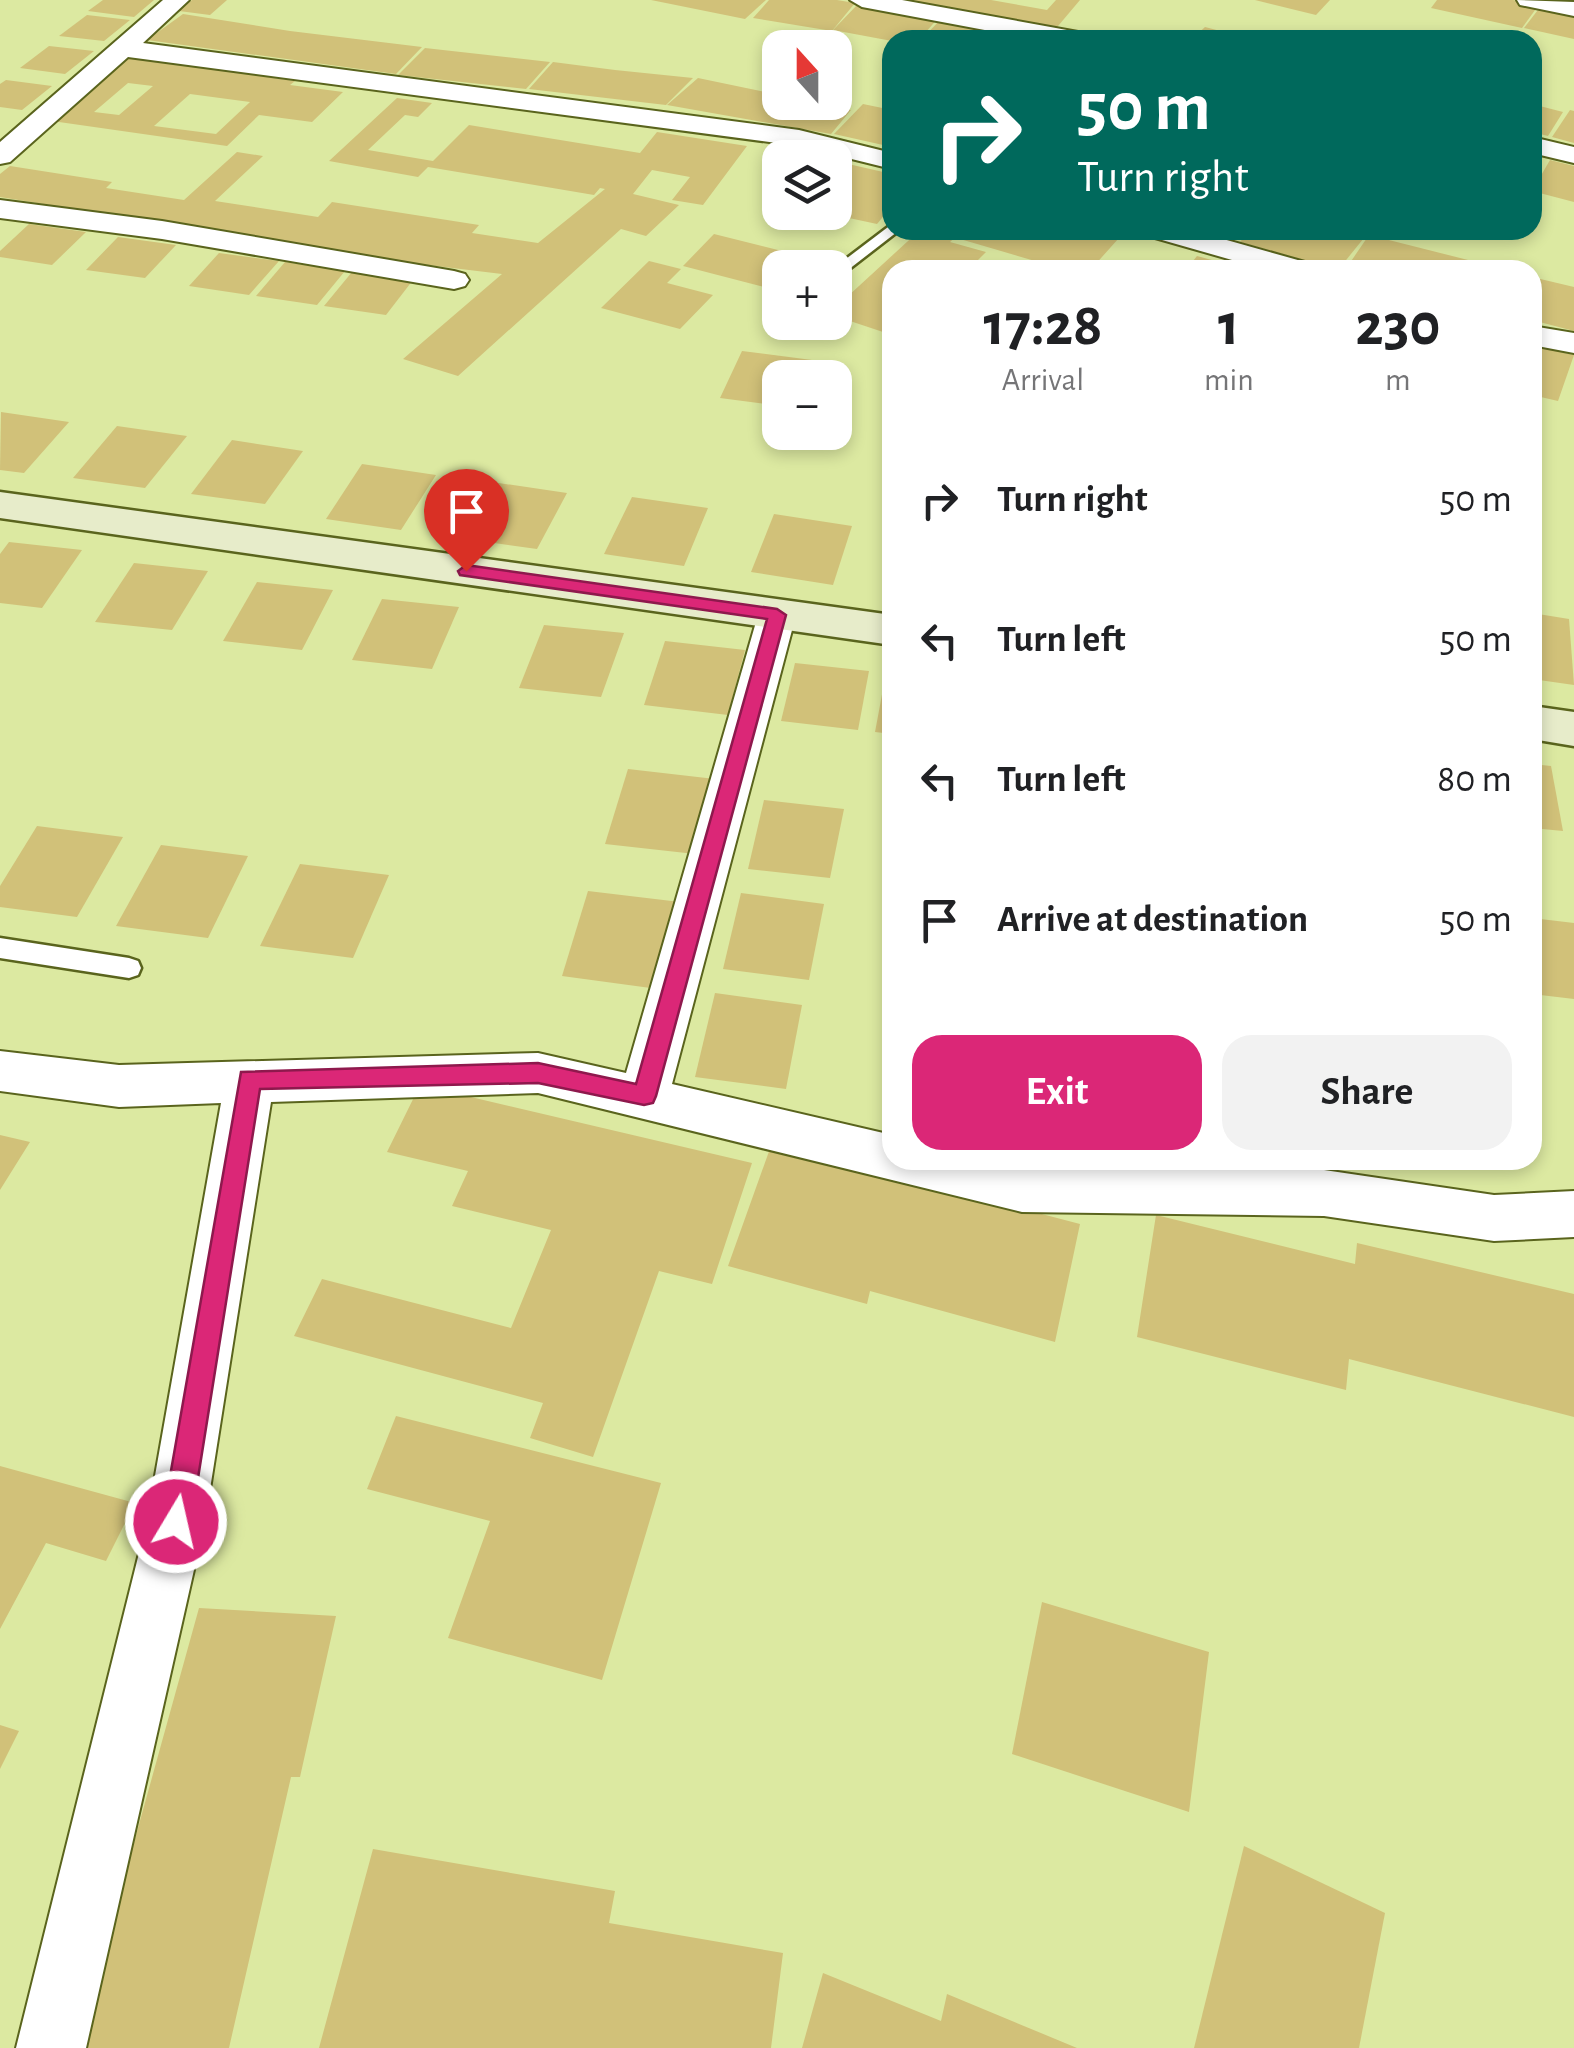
<!DOCTYPE html>
<html lang="en">
<head>
<meta charset="utf-8">
<style>
  :root { --surface:#fff; --page:#f2f2f2; --text:#202124; --muted:#757577; --accent:#db2777 }
  body { margin:0; font-family:"Alegreya Sans",sans-serif; background:var(--page); color:var(--text); height:100vh; display:flex; flex-direction:column; font-size:38px; white-space:nowrap }
  * { box-sizing:border-box; margin:0 }
  p { font-size:32px; color:var(--muted) }
  .icon { flex:none; width:55px; height:55px; fill:none; stroke:currentColor; stroke-width:2; stroke-linecap:round; stroke-linejoin:round }
  .map { position:relative; flex:1; overflow:hidden }
  .panel { position:absolute; left:882px; top:260px; width:660px; height:910px; display:flex; flex-direction:column; background:var(--surface); border-radius:30px; box-shadow:0 5px 15px #0003 }
  .panel>* { flex:none }
  .banner { position:absolute; left:882px; top:30px; width:660px; height:210px; border-radius:30px; box-shadow:0 5px 15px #0003; background:#00695c; color:#fff; overflow:hidden }
  .needle { width:65px; rotate:339deg }
  .tools { position:absolute; left:762px; top:30px; display:grid; gap:20px }
  .tools a { display:grid; place-items:center; width:90px; height:90px; border-radius:20px; background:var(--surface); box-shadow:0 5px 15px #0003; font-size:50px }
  .pin { position:absolute; display:grid; place-items:center; width:85px; height:85px; color:#fff; margin:-102px -42px; border-radius:50% 50% 50% 0; rotate:-45deg; box-shadow:0 0 10px #0007 }
  .pin .icon { rotate:45deg }
  .me { position:absolute; width:110px; margin:-55px; rotate:9deg; stroke-linejoin:round; filter:drop-shadow(0 0 8px #0008) }
  .turn { display:flex; align-items:center; gap:35px; height:210px; padding:0 30px; font-size:45px }
  .turn .icon { width:130px; height:130px; stroke-width:2.5 }
  .turn b { display:block; font-size:70px; line-height:85px }
  .eta { display:flex; justify-content:space-evenly; align-items:center; height:170px; text-align:center }
  .eta b { font-size:60px; font-weight:700; line-height:70px }
  .button { display:flex; gap:20px; margin-top:auto; padding:20px 30px }
  .button a { flex:1; height:115px; border-radius:30px; background:var(--accent); color:#fff; font-size:40px; font-weight:700; line-height:115px; text-align:center }
  .button a+a { background:var(--page); color:var(--text) }
  ul { padding:0; list-style:none }
  li { display:flex; align-items:center; gap:30px; height:140px; padding:0 30px }
  li div { flex:1 }
  li b { display:block; font-size:38px }
  li em { font-style:normal }
  .map>svg:first-child { display:block }
  .building { fill:#d1c179; fill-rule:evenodd }
  .lines { fill:none; stroke-linecap:round; stroke-linejoin:round }
  .lane-casing { stroke:#5a641d; stroke-width:5 }
  .street-casing { stroke:#5a641d; stroke-width:4 }
  .secondary-casing { stroke:#5a641d; stroke-width:5 }
  .lane { fill:#fff; fill-rule:evenodd }
  .street { fill:#fff; fill-rule:evenodd }
  .secondary { fill:#e7ecca; fill-rule:evenodd }
  .route { fill:#db2777; stroke:#8e194d; stroke-width:2.5 }
</style>
</head>
<body>
<div class="map">
<svg width="1574" height="2048" viewBox="0 0 1574 2048">
  <rect width="100%" height="100%" fill="#dce9a1"/>
  <g class="building">
    <path d="M103,0H154L134,17L88,11Z"/>
    <path d="M192,0H227L210,15L179,11Z"/>
    <path d="M651,0H766L745,19Z"/>
    <path d="M769,0H837L855,3L832,31L753,18Z"/>
    <path d="M893,0H991L1047,10L1056,0H1080L1053,32Z"/>
    <path d="M1255,0H1330L1316,15Z"/>
    <path d="M1437,0H1513L1538,6L1522,28L1431,8Z"/>
    <path d="M859,3L939,17L919,40L892,41L833,30Z"/>
    <path d="M1541,6L1574,13V39L1524,28Z"/>
    <path d="M183,14L290,31L422,47L396,74L147,40Z"/>
    <path d="M87,15L130,20L104,41L59,36Z"/>
    <path d="M942,18L1039,40H921Z"/>
    <path d="M1205,27L1251,39V40H1191Z"/>
    <path d="M49,46L94,51L65,74L20,68Z"/>
    <path d="M425,48L550,62L526,89L398,75Z"/>
    <path d="M129,57L295,81L290,85L343,92L312,122L259,115L227,146L52,121ZM128,83L153,86L119,115L94,112ZM190,94L250,102L216,134L154,126Z"/>
    <path d="M553,62L615,70L693,78L666,105L529,89Z"/>
    <path d="M698,78L775,94L780,96V102H814L851,110L831,134L667,105Z"/>
    <path d="M6,80L52,86L22,110L0,107V84Z"/>
    <path d="M397,98L432,103L418,117L405,115L368,150L433,161L469,125L640,153L657,132L747,146L703,205L672,200L690,177L652,170L633,194L679,205L646,236L621,229L458,376L403,359L502,274L403,262L0,197V174L10,166L112,182L106,188L184,200L237,152L263,156L215,201L318,217L332,202L479,225L472,233L538,243L605,189L600,188L594,195L428,167L418,177L329,161Z"/>
    <path d="M863,104L892,110V147L834,134Z"/>
    <path d="M1532,104L1563,112L1548,136L1532,132Z"/>
    <path d="M1570,110L1574,111V143L1552,137Z"/>
    <path d="M1550,160L1574,166V202L1532,191Z"/>
    <path d="M835,161L892,174V206L877,224L835,215Z"/>
    <path d="M29,224L86,232L52,265L0,257V251Z"/>
    <path d="M920,230H963L950,242L986,252L968,270H892V335L835,316V308Z"/>
    <path d="M969,230H1089L1119,238L1093,267L1083,264L1077,270H1066L960,239Z"/>
    <path d="M1200,230H1244L1234,241Z"/>
    <path d="M1250,230H1358L1368,233L1338,270L1240,242Z"/>
    <path d="M714,234L806,257L796,268H780L776,290L683,266Z"/>
    <path d="M1369,235L1472,261L1466,270H1345Z"/>
    <path d="M118,237L176,245L145,278L86,270Z"/>
    <path d="M219,253L279,261L249,295L189,286Z"/>
    <path d="M1197,256L1245,269V270H1186Z"/>
    <path d="M649,261L681,269L667,283L713,295L680,329L601,308Z"/>
    <path d="M285,262L345,271L317,305L256,296Z"/>
    <path d="M352,272L413,280L386,315L324,306Z"/>
    <path d="M1532,277L1574,287V331L1532,320Z"/>
    <path d="M1532,345L1574,355L1558,401L1532,395Z"/>
    <path d="M742,351L812,360L805,378H780V406L720,398Z"/>
    <path d="M1,412L69,422L24,473L0,470Z"/>
    <path d="M117,426L187,436L145,488L73,478Z"/>
    <path d="M232,440L303,451L265,504L191,494Z"/>
    <path d="M362,464L436,475L401,530L326,519Z"/>
    <path d="M492,482L567,493L537,549L459,538Z"/>
    <path d="M632,497L708,508L684,566L604,554Z"/>
    <path d="M774,514L852,526L833,585L751,572Z"/>
    <path d="M9,542L82,550L42,608L0,603V554Z"/>
    <path d="M134,563L208,571L172,630L95,622Z"/>
    <path d="M257,582L333,590L302,650L223,641Z"/>
    <path d="M382,599L459,607L432,669L352,660Z"/>
    <path d="M1532,613L1569,619L1574,685L1532,679Z"/>
    <path d="M544,625L624,633L601,697L519,688Z"/>
    <path d="M665,641L745,650L728,715L644,705Z"/>
    <path d="M795,663L869,671L858,730L781,721Z"/>
    <path d="M886,673L892,674V734L875,732Z"/>
    <path d="M1532,764L1551,766L1563,831L1532,828Z"/>
    <path d="M628,769L715,779L695,854L605,844Z"/>
    <path d="M764,800L844,809L830,878L748,869Z"/>
    <path d="M37,826L123,837L77,917L0,907V886Z"/>
    <path d="M161,845L248,856L208,938L116,926Z"/>
    <path d="M300,864L389,875L353,958L260,946Z"/>
    <path d="M588,891L680,902L658,989L562,976Z"/>
    <path d="M741,893L824,904L809,980L723,969Z"/>
    <path d="M1532,918L1574,923V999L1532,994Z"/>
    <path d="M715,993L802,1005L786,1089L695,1077Z"/>
    <path d="M420,1085L752,1163L712,1284L659,1271L593,1457L530,1438L543,1403L294,1336L322,1279L511,1328L551,1230L452,1206L468,1171L387,1152Z"/>
    <path d="M0,1135L30,1142L0,1190Z"/>
    <path d="M772,1143L1080,1224L1055,1342L870,1291L867,1304L728,1266Z"/>
    <path d="M1156,1215L1355,1264L1357,1243L1574,1294V1417L1349,1359L1346,1390L1137,1337Z"/>
    <path d="M396,1416L661,1483L602,1680L448,1638L490,1521L367,1489Z"/>
    <path d="M0,1466L135,1503L106,1561L46,1543L0,1629Z"/>
    <path d="M1042,1602L1209,1652L1189,1812L1012,1754Z"/>
    <path d="M199,1608L336,1616L300,1777H291L229,2048H77Z"/>
    <path d="M0,1725L19,1731L0,1769Z"/>
    <path d="M1244,1846L1385,1913L1359,2048H1194Z"/>
    <path d="M373,1849L615,1891L609,1923L783,1953L771,2048H319Z"/>
    <path d="M823,1973L941,2021L947,1994L1077,2048H802Z"/>
  </g>
  <g class="lines">
    <defs>
      <g id="lane">
        <path d="M892,224L897,232L835,280L834,268Z"/>
        <path d="M0,938L129,958L138,961L141,968L138,975L129,978L0,958Z"/>
      </g>
      <g id="street">
        <path d="M163,0H189L143,43L799,130L892,153V169L799,146L128,57L10,162L0,164V142Z"/>
        <path d="M850,0H902L1078,32L1091,40H1038L862,7Z"/>
        <path d="M1517,0L1574,2V16L1520,5Z"/>
        <path d="M1532,137L1574,147V163L1532,153Z"/>
        <path d="M0,200L162,221L454,271L465,274L469,280L465,286L454,289L162,239L0,218Z"/>
        <path d="M1143,230H1191L1312,264L1316,270H1267L1148,236Z"/>
        <path d="M1532,326L1574,333V353L1532,345Z"/>
        <path d="M777,602L791,606L796,615L672,1084L892,1135V1160H996L1022,1166L1324,1170L1494,1195L1574,1191V1237L1494,1241L1324,1216L1022,1212L538,1093L271,1102L205,1521L86,2048H16L147,1521L221,1103L119,1107L0,1091V1051L119,1065L538,1053L626,1073L758,615L763,606Z"/>
      </g>
      <g id="secondary">
        <path d="M0,492L892,615V645L0,518Z"/>
        <path d="M1532,706L1574,712V746L1532,739Z"/>
      </g>
    </defs>
    <use href="#lane" class="lane-casing"/>
    <use href="#street" class="street-casing"/>
    <use href="#secondary" class="secondary-casing"/>
    <use href="#lane" class="lane"/>
    <use href="#street" class="street"/>
    <use href="#secondary" class="secondary"/>
  </g>
  <path class="route" d="M466,565L777,609L786,615L656,1096L653,1103L644,1105L538,1083L260,1089L191,1522L186,1531L176,1536L167,1531L162,1522L241,1072L538,1063L636,1084L767,619L460,575L458,571Z"/>
</svg>
<div class="tools">
<a><svg class="needle" viewBox="-14 -14 28 28"><path d="M0-13l5 13h-10z" fill="#e53935"/><path d="M0 13l5-13h-10z" fill="#757577"/></svg></a>
<a><svg class="icon" aria-label="layers" viewBox="0 0 24 24"><path d="M12 4l9 5-9 5-9-5zM3 14l9 5 9-5"/></svg></a>
<a>+</a>
<a>−</a>
</div>
<div class="pin" style="left:466px;top:571px;background:#d93025"><svg class="icon" aria-label="arrive" viewBox="0 0 24 24"><path d="M6 21V4h12l-3 4 3 4H6"/></svg></div>
<svg class="me" style="left:176px;top:1522px" viewBox="-20 -20 40 40"><circle r="17" fill="#db2777" stroke="#fff" stroke-width="3"/><path d="M0-11L8 9 0 5-8 9z" fill="#fff"/></svg>
<div class="banner">
<div class="turn"><svg class="icon" aria-label="right" viewBox="0 0 24 24"><path d="M7 20v-9h11M14 6l5 5-5 5"/></svg><div><b>50 m</b>Turn right</div></div>
</div>
<section class="panel">
<div class="eta">
<div><b>17:28</b><p>Arrival</p></div>
<div><b>1</b><p>min</p></div>
<div><b>230</b><p>m</p></div>
</div>
<ul>
<li><svg class="icon" aria-label="right" viewBox="0 0 24 24"><path d="M7 20v-9h11M14 6l5 5-5 5"/></svg><div><b>Turn right</b></div><em>50 m</em></li>
<li><svg class="icon" aria-label="left" viewBox="0 0 24 24"><path d="M17 20v-9H6M10 6l-5 5 5 5"/></svg><div><b>Turn left</b></div><em>50 m</em></li>
<li><svg class="icon" aria-label="left" viewBox="0 0 24 24"><path d="M17 20v-9H6M10 6l-5 5 5 5"/></svg><div><b>Turn left</b></div><em>80 m</em></li>
<li><svg class="icon" aria-label="arrive" viewBox="0 0 24 24"><path d="M6 21V4h12l-3 4 3 4H6"/></svg><div><b>Arrive at destination</b></div><em>50 m</em></li>
</ul>
<div class="button"><a>Exit</a><a>Share</a></div>
</section>
</div>
</body>
</html>
